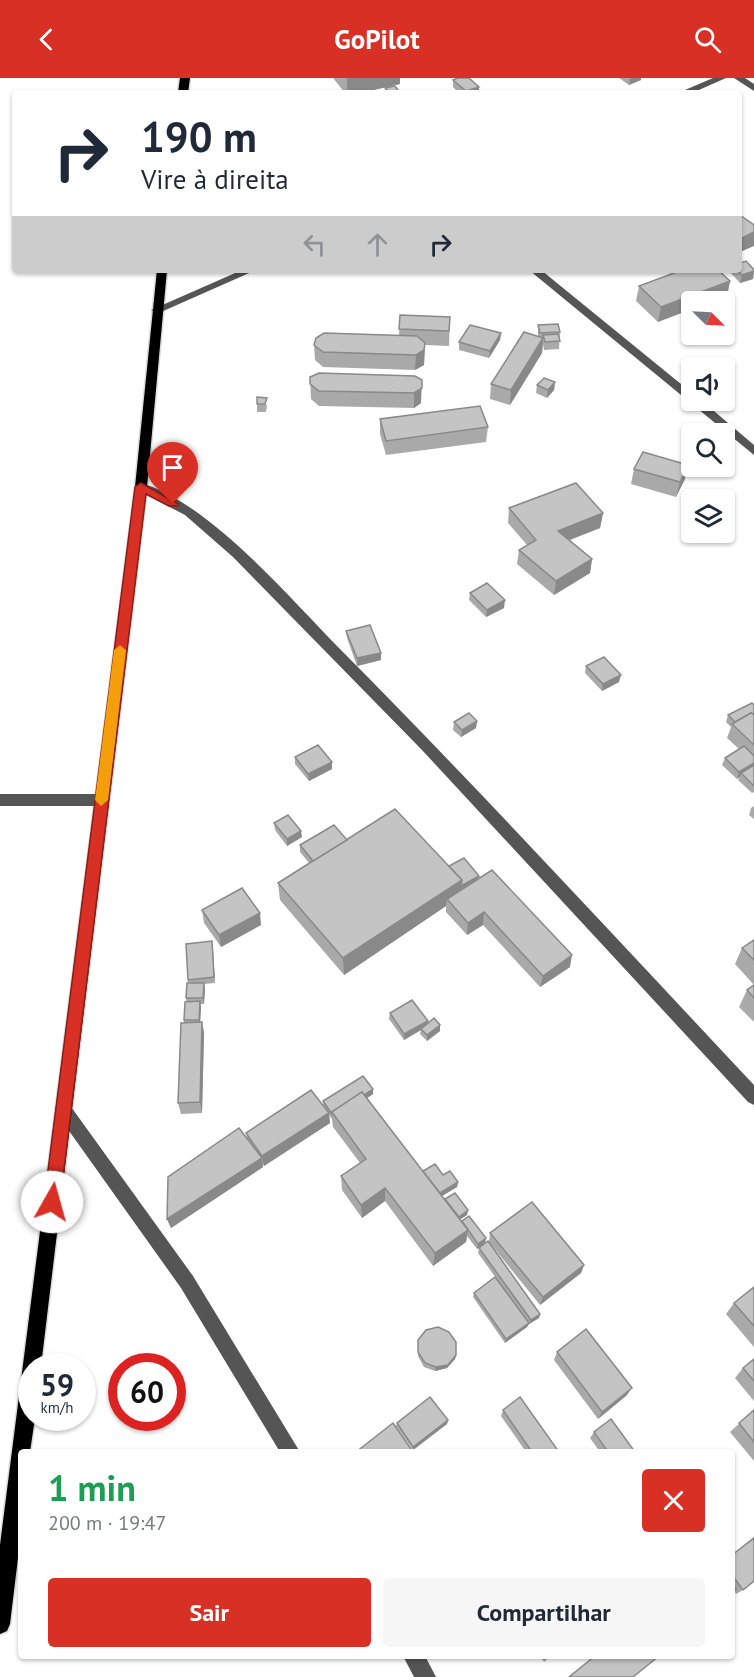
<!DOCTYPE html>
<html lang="pt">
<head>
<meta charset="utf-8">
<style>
  :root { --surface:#fff; --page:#f6f6f7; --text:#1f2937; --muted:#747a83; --accent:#d93025 }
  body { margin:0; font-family:"PT Sans",sans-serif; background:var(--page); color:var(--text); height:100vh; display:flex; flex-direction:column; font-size:22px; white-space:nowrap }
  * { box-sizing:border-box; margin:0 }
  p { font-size:20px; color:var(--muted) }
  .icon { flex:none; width:33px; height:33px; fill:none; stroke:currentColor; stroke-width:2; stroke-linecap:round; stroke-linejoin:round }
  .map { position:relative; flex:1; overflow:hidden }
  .side { position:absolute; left:18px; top:1371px; width:717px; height:210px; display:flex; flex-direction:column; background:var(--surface); border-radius:6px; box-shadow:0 2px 4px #0004 }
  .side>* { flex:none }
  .banner { position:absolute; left:12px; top:12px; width:730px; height:183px; border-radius:6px; box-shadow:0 2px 4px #0004; background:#fff; color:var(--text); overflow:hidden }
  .needle { width:39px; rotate:114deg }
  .controls { position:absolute; left:681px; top:213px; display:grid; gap:12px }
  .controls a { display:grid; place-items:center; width:54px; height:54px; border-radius:6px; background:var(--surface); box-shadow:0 2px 4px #0004; font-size:30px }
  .speed { position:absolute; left:18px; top:1275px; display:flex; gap:12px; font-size:30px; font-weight:700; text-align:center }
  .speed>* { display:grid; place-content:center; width:78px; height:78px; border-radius:50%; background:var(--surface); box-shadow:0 2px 4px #0004; line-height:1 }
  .speed small { font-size:15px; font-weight:400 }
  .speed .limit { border:9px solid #d22; background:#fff; color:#111 }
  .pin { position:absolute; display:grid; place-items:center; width:51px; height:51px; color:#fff; margin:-62px -26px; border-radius:50% 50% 50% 0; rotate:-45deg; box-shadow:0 0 6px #0007 }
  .pin .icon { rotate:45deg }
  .me { position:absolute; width:66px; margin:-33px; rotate:7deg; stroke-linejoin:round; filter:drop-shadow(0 0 4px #0008) }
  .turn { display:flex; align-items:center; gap:21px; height:126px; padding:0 30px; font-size:27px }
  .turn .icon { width:78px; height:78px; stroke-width:2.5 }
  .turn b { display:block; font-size:42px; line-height:51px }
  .lanes { display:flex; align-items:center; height:57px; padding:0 30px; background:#0003; justify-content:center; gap:30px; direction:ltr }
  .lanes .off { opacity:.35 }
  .round { display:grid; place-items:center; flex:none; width:63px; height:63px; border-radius:6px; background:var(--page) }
  .head { display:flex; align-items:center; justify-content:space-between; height:102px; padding:0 30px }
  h1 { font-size:36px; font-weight:700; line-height:45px; color:#1e9e55 }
  .button { display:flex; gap:12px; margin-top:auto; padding:12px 30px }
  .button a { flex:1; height:69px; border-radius:6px; background:var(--accent); color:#fff; font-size:24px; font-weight:700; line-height:69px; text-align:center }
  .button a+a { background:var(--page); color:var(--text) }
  header { display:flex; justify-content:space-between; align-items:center; height:78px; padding:0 30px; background:var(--accent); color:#fff; font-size:27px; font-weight:700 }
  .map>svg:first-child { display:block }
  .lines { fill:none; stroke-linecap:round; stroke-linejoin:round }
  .major-casing { stroke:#dbdbdb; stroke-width:3 }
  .minor { fill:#555; fill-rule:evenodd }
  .major { fill:#000; fill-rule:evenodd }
  .wall { fill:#a9a9a9 }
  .shaded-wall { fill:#898989 }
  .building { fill:#c4c4c4; stroke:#898989; stroke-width:1.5 }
  .route { fill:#d93025; stroke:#8d1f18; stroke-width:1.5 }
  .slow { fill:#f59e0b }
</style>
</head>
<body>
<header><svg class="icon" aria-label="back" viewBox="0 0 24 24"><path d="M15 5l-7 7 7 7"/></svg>GoPilot<svg class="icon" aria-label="search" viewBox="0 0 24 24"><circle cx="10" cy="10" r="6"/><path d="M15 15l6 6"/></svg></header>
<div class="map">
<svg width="754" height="1599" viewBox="0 0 754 1599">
  <rect width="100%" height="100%" fill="#fff"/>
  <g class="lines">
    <defs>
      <g id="major">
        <path d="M180,0H190L188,15H178Z"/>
        <path d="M157,192H167L147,409L41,1288H32V1340H35L30,1374H21V1455L10,1546L7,1553L0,1556V1467L135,409Z"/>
      </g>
    </defs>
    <use href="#major" class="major-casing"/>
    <g class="minor">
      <path d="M713,0H726L692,15H678Z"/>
      <path d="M734,0H745L754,6V13Z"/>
      <path d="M242,192H256L161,234L157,235L151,232Z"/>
      <path d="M529,192H541L692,315V322H701L754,367V377Z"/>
      <path d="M141,405C208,424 289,519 338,569C480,712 616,860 754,1007V1027L748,1024L422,672L233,479L185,437L137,412V406Z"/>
      <path d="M0,716H101L106,718L108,722L106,726L101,728H0Z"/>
      <path d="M63,1023L69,1026L193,1198L300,1374H280L181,1210L57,1036L55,1031L57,1026Z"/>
      <path d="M403,1578H425L436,1599H414Z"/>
    </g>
    <use href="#major" class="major"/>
  </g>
  <g class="wall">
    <path d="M333,0H400V6L360,15H345Z"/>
    <path d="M619,0H641V2L629,7Z"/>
    <path d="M453,2L479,15H459L453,9Z"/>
    <path d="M731,192H754L753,201L740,205L731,195Z"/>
    <path d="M730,203L727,218L712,224H692L658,244L636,223L639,208Z"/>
    <path d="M400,237L450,239L449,268L425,267L424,287L415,292L323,289L315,282L314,267L399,258Z"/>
    <path d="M538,247L560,254L559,271L544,272L543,266L542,275L510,327L490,321L491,306L538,259Z"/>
    <path d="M501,255L500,262L489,280L459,272V264Z"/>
    <path d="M415,298L421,325L414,330L319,328L311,321L310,299Z"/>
    <path d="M555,304L554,312L547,320L536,315L537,307Z"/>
    <path d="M257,319L267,327L266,334H257Z"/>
    <path d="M380,341L488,349L486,364L386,377L380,356Z"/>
    <path d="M634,391L685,401L676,419L631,406Z"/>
    <path d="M509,430L603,435L600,450L570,462L592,481L590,495L554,517L517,486L519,472L527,467L508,445Z"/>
    <path d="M470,515L504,530L486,539L469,522Z"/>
    <path d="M346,553L381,582L357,588L347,560Z"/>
    <path d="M586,588L619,604L602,613L585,595Z"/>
    <path d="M754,627V714L752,715L738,702L740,699L737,701L722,687L725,680L739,671L727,660L731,649L726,644L728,637Z"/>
    <path d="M477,643L476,650L461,659L453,652L454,644Z"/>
    <path d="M295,679L332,684V691L309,703L295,686Z"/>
    <path d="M754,728V741L749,737L751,730Z"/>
    <path d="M274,745L302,759L287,768L275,752Z"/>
    <path d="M347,762L449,788L479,801L570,889L540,909L483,847L467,857L446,834V828L344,897L280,822L278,805L309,785L300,774V767Z"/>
    <path d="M202,832L261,847L221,869L204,845Z"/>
    <path d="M754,862V907L735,886L742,870Z"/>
    <path d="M212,863L215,905L204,906L205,911L204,926H200L201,929L200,944H202L204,955L202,1035L181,1036L178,1025L184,945V942L188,905V902Z"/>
    <path d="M754,907V944L739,929L747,912Z"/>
    <path d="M390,935L428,943L427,945L440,953L427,963L420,956L421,952L404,962L389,941Z"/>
    <path d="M373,1011V1016L367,1020L423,1093L443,1097L458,1104L457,1109L442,1118L445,1122L468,1132L467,1137L460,1141L486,1160L485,1165L477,1171L467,1158L466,1164L433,1188L385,1123L362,1140L342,1112L341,1098L360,1085L333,1049L332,1041L329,1037L330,1045L264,1088L263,1086V1089L171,1150L167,1141L247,1060L246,1055L323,1027V1023Z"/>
    <path d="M490,1155L584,1187L581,1195L540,1227L489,1164L540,1236L539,1240L529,1246L527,1249L505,1265L473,1219L474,1215L511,1221L478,1175L479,1170L489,1164Z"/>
    <path d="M754,1209V1269L726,1236L734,1225Z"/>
    <path d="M418,1266L456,1277L455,1281L447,1290L435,1293L424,1289L418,1278Z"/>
    <path d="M557,1274L627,1317L598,1341L554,1282Z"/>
    <path d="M754,1281V1323L735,1300L743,1290Z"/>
    <path d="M503,1332L559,1374H526L501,1338Z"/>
    <path d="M754,1332V1383L730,1354Z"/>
    <path d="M448,1342L447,1346L413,1372L396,1348L397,1345Z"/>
    <path d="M594,1354L635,1374H600L590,1360Z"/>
    <path d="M754,1459V1503L743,1512L736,1516L734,1513L732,1514V1477Z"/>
    <path d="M540,1578H551L544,1584Z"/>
  </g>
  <g class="shaded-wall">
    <path d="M347,0H400V6L360,15H347Z"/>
    <path d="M630,0H641V2L629,7Z"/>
    <path d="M479,9V15H466V13Z"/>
    <path d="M754,154V168L740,174V161Z"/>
    <path d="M754,193L753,201L740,205L742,197Z"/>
    <path d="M730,203L727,218L712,224H692V231L658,244L661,229Z"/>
    <path d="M501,255L500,262L489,280L490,273Z"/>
    <path d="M543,260L542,275L510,327L511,312Z"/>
    <path d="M425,265L424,287L415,292L416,277Z"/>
    <path d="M422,302L421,325L414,330V315Z"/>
    <path d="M555,304L554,312L547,320L548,312Z"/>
    <path d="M688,387L685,401L676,419L680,404Z"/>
    <path d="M603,435L600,450L556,467L558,453Z"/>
    <path d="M592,481L590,495L554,517L556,503Z"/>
    <path d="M505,522L504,530L486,539L487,532Z"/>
    <path d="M381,575V582L357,588V580Z"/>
    <path d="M621,597L619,604L602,613L603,606Z"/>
    <path d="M477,643L476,650L461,659L462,652Z"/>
    <path d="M332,684V691L309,703L308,696Z"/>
    <path d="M754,685V690L741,695L740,699L737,701L739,694Z"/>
    <path d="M301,753L302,759L287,768V761Z"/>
    <path d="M479,798L478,804L447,821L446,828L344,897L343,880L462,802Z"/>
    <path d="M484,834L483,847L467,857L468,845Z"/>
    <path d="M260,835L261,847L221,869L219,857Z"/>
    <path d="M212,863L213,870L215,905L214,899Z"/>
    <path d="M572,877L570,889L540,909L543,898Z"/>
    <path d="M204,905L205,911L204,926L203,920Z"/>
    <path d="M200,923L201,929L200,948L199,942Z"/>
    <path d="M428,943L427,949L421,951V952L404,962V956Z"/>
    <path d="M202,944L204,955L202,1035L200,1024Z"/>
    <path d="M440,947V953L427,963V957Z"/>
    <path d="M373,1011V1016L336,1041L334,1037Z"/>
    <path d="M329,1035L330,1045L264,1088L262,1078Z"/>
    <path d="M262,1080L263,1089L171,1150L167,1141Z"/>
    <path d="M458,1104L457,1109L437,1121V1117Z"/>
    <path d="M385,1110V1123L362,1140L361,1127Z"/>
    <path d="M468,1132L467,1137L458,1143L459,1139Z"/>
    <path d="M468,1152L466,1164L433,1188L435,1175Z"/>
    <path d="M486,1160L485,1165L477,1171L478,1166Z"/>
    <path d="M584,1187L581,1195L540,1227L543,1219Z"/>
    <path d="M540,1236L539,1240L529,1246L531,1242Z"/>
    <path d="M529,1245L527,1249L505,1265L506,1261Z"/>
    <path d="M456,1277L455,1281L447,1290L435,1293L436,1289Z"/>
    <path d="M632,1310L627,1317L598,1341L602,1334Z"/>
    <path d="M448,1342L447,1346L413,1372V1369Z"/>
  </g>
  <g class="building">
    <path d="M458,0H469L479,9L466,13L453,2Z"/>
    <path d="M395,8L400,15H378L388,13L385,10Z"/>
    <path d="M740,137L754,147V154L740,161Z"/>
    <path d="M746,183L754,192V193L742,197L737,192H740V185Z"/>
    <path d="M682,192H718L730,203L661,229L639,208Z"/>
    <path d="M400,237L450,239L449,253L399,251Z"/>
    <path d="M558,246L560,254L540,255L538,247Z"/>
    <path d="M470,247L501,255L490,273L459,264Z"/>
    <path d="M524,254L543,260L511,312L491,306Z"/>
    <path d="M324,255L417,258L425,265L424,272L416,277L323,274L314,267L316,260Z"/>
    <path d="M558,256L560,263L545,264L543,257Z"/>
    <path d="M319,295L415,298L422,302V310L414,315L319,313L310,306V299Z"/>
    <path d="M544,300L555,304L548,312L537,307Z"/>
    <path d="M257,319L267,320L265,326H257Z"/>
    <path d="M480,328L488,349L386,363L380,341Z"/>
    <path d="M643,374L688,387L680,404L634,391Z"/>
    <path d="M576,405L603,435L558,453L592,481L556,503L519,472L536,462L509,430Z"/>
    <path d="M487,505L505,522L487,532L470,515Z"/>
    <path d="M370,547L381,575L357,580L346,553Z"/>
    <path d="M604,579L621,597L603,606L586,588Z"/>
    <path d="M752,625L754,627V637L751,635L735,644L728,637Z"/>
    <path d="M469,635L477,643L462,652L454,644Z"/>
    <path d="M751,635L754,637V667L732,646Z"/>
    <path d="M318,667L332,684L308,696L295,679Z"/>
    <path d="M744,668L754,678V685L739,694L725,680Z"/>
    <path d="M754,687V708L741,695Z"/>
    <path d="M395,731L462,802L343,880L278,805Z"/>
    <path d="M288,737L301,753L287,761L274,745Z"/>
    <path d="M334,747L347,762L313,783L300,767Z"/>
    <path d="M464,780L479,798L461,808L462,802L449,788Z"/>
    <path d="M492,792L572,877L543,898L484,834L468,845L447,821Z"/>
    <path d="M242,810L260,835L219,857L202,832Z"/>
    <path d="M754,862V882L742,870Z"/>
    <path d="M212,863L214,899L188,902L186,866Z"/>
    <path d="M187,905H204L203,920H186Z"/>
    <path d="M754,907V920L747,912Z"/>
    <path d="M412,922L428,943L404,956L390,935Z"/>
    <path d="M200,923L199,942H184L185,924Z"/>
    <path d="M434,940L440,947L427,957L421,951Z"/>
    <path d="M202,944L200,1024L178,1025L181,945Z"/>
    <path d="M363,998L373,1011L364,1017L362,1014L332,1034V1036L323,1023Z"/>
    <path d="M311,1012L329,1035L262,1078L246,1055Z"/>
    <path d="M362,1014L468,1152L435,1175L385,1110L361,1127L341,1098L366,1081L332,1034Z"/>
    <path d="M239,1050L262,1080L167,1141L168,1099Z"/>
    <path d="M435,1086L443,1097L450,1093L458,1104L440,1115L423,1093Z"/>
    <path d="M455,1115L468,1132L459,1139L445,1121Z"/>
    <path d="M532,1124L584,1187L543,1219L490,1155Z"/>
    <path d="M469,1138L486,1160L478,1166L462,1143Z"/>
    <path d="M488,1163L540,1236L531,1242L479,1170Z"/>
    <path d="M495,1199L529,1245L506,1261L474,1215Z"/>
    <path d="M754,1209V1248L734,1225Z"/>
    <path d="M438,1249L449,1254L456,1264V1277L448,1287L436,1289L425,1285L418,1274V1262L426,1252Z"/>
    <path d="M586,1251L632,1310L602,1334L557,1274Z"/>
    <path d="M754,1281V1303L743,1290Z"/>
    <path d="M430,1319L448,1342L413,1369L397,1345Z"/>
    <path d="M520,1319L559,1374H532L503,1332Z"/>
    <path d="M754,1332V1364L739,1345Z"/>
    <path d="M611,1341L635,1374H608L594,1354Z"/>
    <path d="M393,1345L413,1374H356Z"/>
    <path d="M754,1460V1503L743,1512L732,1497V1477Z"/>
    <path d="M732,1506L736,1511L732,1514Z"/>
    <path d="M595,1578H659L633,1599H569Z"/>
  </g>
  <path class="route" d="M141,405L179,426L177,428H169L146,416L60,1124L57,1130L52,1132L46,1130L44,1124L135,409Z"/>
  <path class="slow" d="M120,567L126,572L108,722L101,728L95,722L114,572Z"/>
</svg>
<div class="controls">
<a><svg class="needle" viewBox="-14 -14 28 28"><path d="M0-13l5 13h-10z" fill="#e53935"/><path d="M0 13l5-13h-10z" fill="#747a83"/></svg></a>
<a><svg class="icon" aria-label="sound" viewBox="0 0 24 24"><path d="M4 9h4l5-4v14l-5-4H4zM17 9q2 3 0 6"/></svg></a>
<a><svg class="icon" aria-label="search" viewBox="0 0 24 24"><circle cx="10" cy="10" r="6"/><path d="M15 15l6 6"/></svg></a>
<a><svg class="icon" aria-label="layers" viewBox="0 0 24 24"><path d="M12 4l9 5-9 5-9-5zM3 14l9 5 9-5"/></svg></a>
</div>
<div class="speed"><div>59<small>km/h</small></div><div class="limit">60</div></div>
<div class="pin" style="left:173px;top:426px;background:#d93025"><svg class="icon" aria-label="arrive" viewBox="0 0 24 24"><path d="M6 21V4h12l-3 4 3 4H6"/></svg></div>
<svg class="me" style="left:52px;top:1124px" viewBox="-20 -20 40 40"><circle r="19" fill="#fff"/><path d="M0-13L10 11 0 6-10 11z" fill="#d93025"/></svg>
<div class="banner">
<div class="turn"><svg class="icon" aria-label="right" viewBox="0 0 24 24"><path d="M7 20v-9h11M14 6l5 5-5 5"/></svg><div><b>190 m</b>Vire à direita</div></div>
<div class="lanes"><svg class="icon off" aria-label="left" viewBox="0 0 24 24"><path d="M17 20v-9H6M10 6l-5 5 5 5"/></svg><svg class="icon off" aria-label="ahead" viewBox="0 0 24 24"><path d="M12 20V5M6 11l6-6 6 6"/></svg><svg class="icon" aria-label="right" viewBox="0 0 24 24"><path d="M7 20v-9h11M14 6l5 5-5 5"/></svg></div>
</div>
<section class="side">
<div class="head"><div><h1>1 min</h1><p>200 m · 19:47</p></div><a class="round" style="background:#d93025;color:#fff"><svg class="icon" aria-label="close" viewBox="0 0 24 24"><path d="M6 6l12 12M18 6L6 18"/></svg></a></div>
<div class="button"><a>Sair</a><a>Compartilhar</a></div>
</section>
</div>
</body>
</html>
